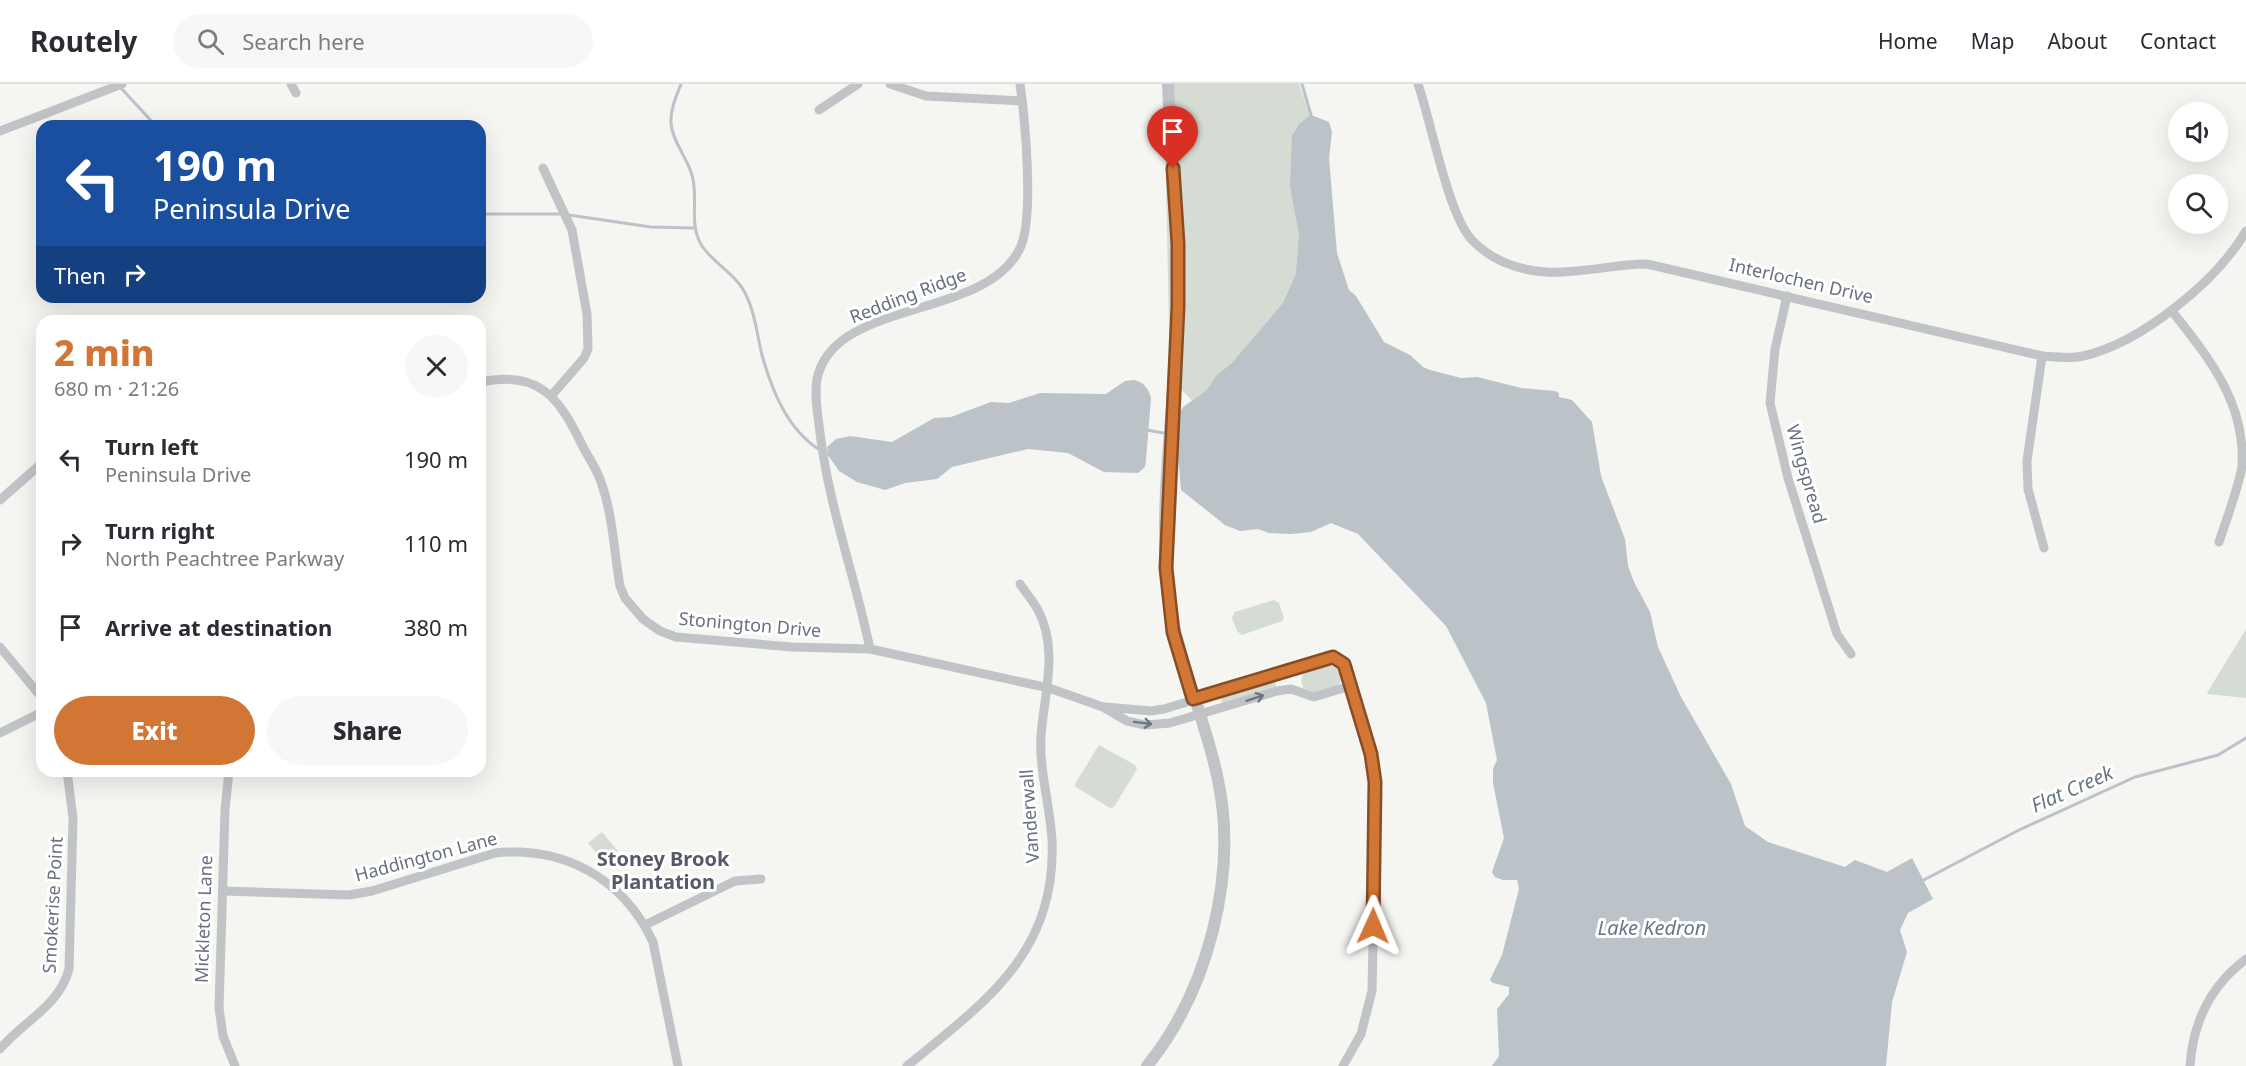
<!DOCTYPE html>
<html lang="en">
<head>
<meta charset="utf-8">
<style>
  :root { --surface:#fff; --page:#f7f7f7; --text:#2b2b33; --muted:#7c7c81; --line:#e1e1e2; --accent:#d27636 }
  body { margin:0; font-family:"Noto Sans",sans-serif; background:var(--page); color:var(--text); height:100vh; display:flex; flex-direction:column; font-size:22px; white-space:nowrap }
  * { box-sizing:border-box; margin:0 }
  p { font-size:20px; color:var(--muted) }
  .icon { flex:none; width:33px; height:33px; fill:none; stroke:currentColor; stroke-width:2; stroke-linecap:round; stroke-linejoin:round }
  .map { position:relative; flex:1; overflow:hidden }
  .drawer { position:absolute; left:36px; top:231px; width:450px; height:462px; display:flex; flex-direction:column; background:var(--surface); border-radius:18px; box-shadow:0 6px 24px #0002 }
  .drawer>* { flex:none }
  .banner { position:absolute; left:36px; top:36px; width:450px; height:183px; border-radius:18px; box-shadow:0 6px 24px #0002; background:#1a4fa0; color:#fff; overflow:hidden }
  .controls { position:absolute; left:2168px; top:18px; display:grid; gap:12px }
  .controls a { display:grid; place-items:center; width:60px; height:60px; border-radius:50%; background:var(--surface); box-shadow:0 6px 24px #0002; font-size:30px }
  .pin { position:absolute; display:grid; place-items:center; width:51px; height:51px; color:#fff; margin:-62px -26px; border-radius:50% 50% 50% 0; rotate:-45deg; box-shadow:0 0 6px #0007 }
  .pin .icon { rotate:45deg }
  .me { position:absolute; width:66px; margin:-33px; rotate:1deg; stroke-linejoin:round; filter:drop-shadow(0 0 4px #0008) }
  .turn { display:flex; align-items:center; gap:21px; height:126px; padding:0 18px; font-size:27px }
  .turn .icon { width:78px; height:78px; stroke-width:2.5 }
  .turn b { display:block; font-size:42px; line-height:51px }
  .then { display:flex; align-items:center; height:57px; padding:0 18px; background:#0003; gap:12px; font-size:22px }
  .round { display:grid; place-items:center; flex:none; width:63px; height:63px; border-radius:32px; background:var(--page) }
  .overview { display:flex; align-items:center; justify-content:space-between; height:102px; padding:0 18px }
  h1 { font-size:36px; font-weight:800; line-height:45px; color:var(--accent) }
  .cta { display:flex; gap:12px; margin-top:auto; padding:12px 18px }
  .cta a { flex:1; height:69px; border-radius:36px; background:var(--accent); color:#fff; font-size:24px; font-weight:800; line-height:69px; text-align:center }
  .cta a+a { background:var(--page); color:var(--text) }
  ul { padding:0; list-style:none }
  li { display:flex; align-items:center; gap:18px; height:84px; padding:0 18px }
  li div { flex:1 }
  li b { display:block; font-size:22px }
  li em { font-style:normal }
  header { display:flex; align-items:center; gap:36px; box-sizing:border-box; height:84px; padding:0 30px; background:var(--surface); border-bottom:2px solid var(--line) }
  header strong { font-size:28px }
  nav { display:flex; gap:33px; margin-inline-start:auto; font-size:21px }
  .search { width:420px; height:54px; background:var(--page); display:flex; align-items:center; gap:15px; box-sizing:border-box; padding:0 21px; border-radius:33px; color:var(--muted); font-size:22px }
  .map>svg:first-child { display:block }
  .green { fill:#d5dcd4 }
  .water { fill:#bbc2c8 }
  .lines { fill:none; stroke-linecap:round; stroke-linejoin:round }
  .stream { stroke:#bbc2c8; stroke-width:3 }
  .minor { stroke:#c1c4c7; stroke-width:9 }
  .tertiary { stroke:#c1c4c7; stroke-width:12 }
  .oneway { stroke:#6c7584 }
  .route-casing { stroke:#884d23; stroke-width:15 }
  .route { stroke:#d27636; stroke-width:10 }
  .labels { text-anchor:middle; stroke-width:6; stroke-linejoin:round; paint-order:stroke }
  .street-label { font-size:18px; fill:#677180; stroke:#fff }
  .water-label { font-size:20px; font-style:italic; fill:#687784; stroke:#fff }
  .neighbourhood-label { font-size:20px; font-weight:bold; fill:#545b66; stroke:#fff }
</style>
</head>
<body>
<header>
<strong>Routely</strong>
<div class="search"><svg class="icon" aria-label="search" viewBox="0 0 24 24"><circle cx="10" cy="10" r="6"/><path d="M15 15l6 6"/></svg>Search here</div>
<nav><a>Home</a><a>Map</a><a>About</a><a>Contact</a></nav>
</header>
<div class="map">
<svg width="2246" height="982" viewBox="0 0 2246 982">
  <rect width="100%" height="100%" fill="#f5f5f2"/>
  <g class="green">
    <path d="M1164,0H1299L1316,49L1336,188L1204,329L1170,294Z"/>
    <path d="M1274,516L1279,519L1284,534L1282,537L1242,551L1237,547L1232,534L1235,528Z"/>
    <path d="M2246,545V614L2207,610V609Z"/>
    <path d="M1327,580L1339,585L1342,593L1339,601L1318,610L1303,604L1301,596L1304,588Z"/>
    <path d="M1271,597L1276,599V603L1223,619L1221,617L1223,611Z"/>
    <path d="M1099,661L1135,681L1137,685L1114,723L1110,724L1076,703L1075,700Z"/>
    <path d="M602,748L618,767L604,778L588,759Z"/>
  </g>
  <g class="water">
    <path d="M1311,31L1329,38L1332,48L1329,74L1337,169L1349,206L1356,212L1384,258L1410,271L1423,283L1430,286L1461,294L1477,293L1521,304L1555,307L1559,309V313L1572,316L1592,338L1601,392L1625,455L1628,482L1634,498L1650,528L1658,563L1681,613L1731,700L1745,742L1768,758L1845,783L1855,776L1887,788L1912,774L1933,815L1908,829L1900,846L1907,868L1892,918L1886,982H1492L1499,972L1497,925L1509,910V903L1493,899L1490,896L1502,871L1519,805L1517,796H1503L1495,793L1492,788L1504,754L1493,699V685L1497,676L1486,619L1446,542L1358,450L1331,439L1311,448L1291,450L1269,449L1258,445L1240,447L1225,441L1181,406L1175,338L1183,323L1206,307L1217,291L1232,279L1283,219L1296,190L1299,151L1290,102L1292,52L1299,40Z"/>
    <path d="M1134,296C1144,298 1149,305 1151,314L1146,376L1145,383L1138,389L1104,388L1068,369L1028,365L952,383L937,395L905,399L885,406L857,398L839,387L828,371L827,363L836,355L850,352L892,358L934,334L951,333L991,318L1009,319L1040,309L1106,310L1125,297Z"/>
  </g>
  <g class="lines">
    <g class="stream">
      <path d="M681,0C676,13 670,26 671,40C673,59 687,73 692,91C699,114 688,140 702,162C715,181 738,191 747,213C756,232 757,251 762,271C773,311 790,351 828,371"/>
      <path d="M1302,0L1311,31"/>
      <path d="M121,4L156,42"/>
      <path d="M480,130H562"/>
      <path d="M569,131L651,143L693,144"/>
      <path d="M1147,346L1163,349"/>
      <path d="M1920,798L2019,746L2135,693L2218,671L2246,654"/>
    </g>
    <g class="minor">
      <path d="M291,0L296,9"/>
      <path d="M890,0L926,12L1022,17"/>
      <path d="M1418,0C1431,37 1448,131 1472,156C1492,177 1518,186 1546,188C1580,190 1614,180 1647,180L2042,272C2056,273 2070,275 2083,272C2141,259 2217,197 2246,147"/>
      <path d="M819,26L858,0"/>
      <path d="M0,47L122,0"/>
      <path d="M543,84L572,146L587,230L588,265L584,274L552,311"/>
      <path d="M1787,212L1775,265L1770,319L1788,394L1837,550L1851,570"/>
      <path d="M2172,227C2208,273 2246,318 2242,383C2237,408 2227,434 2219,458"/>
      <path d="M2042,272L2027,377L2028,405L2044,464"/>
      <path d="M480,298C539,286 559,313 582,361C588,373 597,385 601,398C613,431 614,468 620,502L625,514L643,535L660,547L676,553L792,563L870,565L1049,604L1103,623L1127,637L1145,641L1170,639L1277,607L1291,605L1314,613L1350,602"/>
      <path d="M0,416L42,379"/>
      <path d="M0,563L42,614"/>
      <path d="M870,565C855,492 829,423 820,349C818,331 814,313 817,295C834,213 989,237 1021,162C1034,131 1025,35 1020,0"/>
      <path d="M1105,623L1151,627L1164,625L1333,573L1344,580L1371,670L1376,714L1372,907L1361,950L1343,982"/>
      <path d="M0,649L42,628"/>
      <path d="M229,687L225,726L219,924L223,952L235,982"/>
      <path d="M223,807L349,811L372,807L495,769C564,762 623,794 653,858L678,982"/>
      <path d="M645,841L735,797L761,795"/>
      <path d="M0,965C23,937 59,923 69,885L73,734L67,687"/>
      <path d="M907,982C985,918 1057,869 1052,756C1050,721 1039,686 1041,652C1044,610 1059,566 1038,526C1033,517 1026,509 1020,500"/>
      <path d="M2190,982C2193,938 2210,902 2246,875"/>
    </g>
    <path class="tertiary" d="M1147,982C1208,907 1238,791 1218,696C1203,623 1170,563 1166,485C1161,398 1176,310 1178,222C1179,148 1171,74 1168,0"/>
  </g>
  <defs><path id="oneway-shaft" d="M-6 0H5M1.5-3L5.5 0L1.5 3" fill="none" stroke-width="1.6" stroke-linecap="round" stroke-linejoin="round" transform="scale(1.5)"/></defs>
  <g class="oneway">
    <use href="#oneway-shaft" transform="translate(1255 614) rotate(-18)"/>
    <use href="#oneway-shaft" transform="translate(1143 639) rotate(7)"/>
  </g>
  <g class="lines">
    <defs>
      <path id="route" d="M1173,84L1178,160V222L1166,484L1173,548L1193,615L1333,573L1344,580L1371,670L1375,698L1373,842"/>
    </defs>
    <use href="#route" class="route-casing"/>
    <use href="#route" class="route"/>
  </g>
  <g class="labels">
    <g class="street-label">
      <text transform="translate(1801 197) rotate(13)" y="6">Interlochen Drive</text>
      <text transform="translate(908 212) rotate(-21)" y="6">Redding Ridge</text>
      <text transform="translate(1806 390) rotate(74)" y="6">Wingspread</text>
      <text transform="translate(750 541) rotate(5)" y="6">Stonington Drive</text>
      <text transform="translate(1030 732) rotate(-94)" y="6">Vanderwall</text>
      <text transform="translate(426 773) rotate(-15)" y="6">Haddington Lane</text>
      <text transform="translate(53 821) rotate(-87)" y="6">Smokerise Point</text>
      <text transform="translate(204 835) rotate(-88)" y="6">Mickleton Lane</text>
    </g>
    <g class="water-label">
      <text transform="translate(2072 705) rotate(-24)" y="7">Flat Creek</text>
      <text x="1652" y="851">Lake Kedron</text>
    </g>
    <g class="neighbourhood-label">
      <text x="663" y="782">Stoney Brook<tspan x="663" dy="23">Plantation</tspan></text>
    </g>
  </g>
</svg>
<div class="controls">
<a><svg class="icon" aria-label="sound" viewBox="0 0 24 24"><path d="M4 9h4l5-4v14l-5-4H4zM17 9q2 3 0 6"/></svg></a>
<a><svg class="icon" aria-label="search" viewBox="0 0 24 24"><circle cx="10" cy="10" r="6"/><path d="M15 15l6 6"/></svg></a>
</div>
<div class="pin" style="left:1173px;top:84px;background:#d93025"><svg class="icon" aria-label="arrive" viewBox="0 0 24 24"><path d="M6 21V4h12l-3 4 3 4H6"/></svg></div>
<svg class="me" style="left:1373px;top:842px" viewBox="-20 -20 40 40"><path d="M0-17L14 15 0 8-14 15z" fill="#d27636" stroke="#fff" stroke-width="4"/></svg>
<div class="banner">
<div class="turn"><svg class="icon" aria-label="left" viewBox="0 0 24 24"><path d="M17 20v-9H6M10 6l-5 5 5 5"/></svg><div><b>190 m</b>Peninsula Drive</div></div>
<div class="then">Then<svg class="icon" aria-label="right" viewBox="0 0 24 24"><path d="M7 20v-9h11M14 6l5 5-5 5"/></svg></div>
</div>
<section class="drawer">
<div class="overview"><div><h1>2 min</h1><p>680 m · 21:26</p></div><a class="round"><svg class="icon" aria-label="close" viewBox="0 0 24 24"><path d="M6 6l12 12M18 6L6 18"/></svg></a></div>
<ul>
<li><svg class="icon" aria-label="left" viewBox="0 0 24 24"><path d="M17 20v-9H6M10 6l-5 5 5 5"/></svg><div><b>Turn left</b><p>Peninsula Drive</p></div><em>190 m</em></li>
<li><svg class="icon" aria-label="right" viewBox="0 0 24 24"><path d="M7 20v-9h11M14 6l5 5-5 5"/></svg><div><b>Turn right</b><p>North Peachtree Parkway</p></div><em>110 m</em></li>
<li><svg class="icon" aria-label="arrive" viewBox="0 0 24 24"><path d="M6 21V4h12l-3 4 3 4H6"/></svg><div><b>Arrive at destination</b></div><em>380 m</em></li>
</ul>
<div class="cta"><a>Exit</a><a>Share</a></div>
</section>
</div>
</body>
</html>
